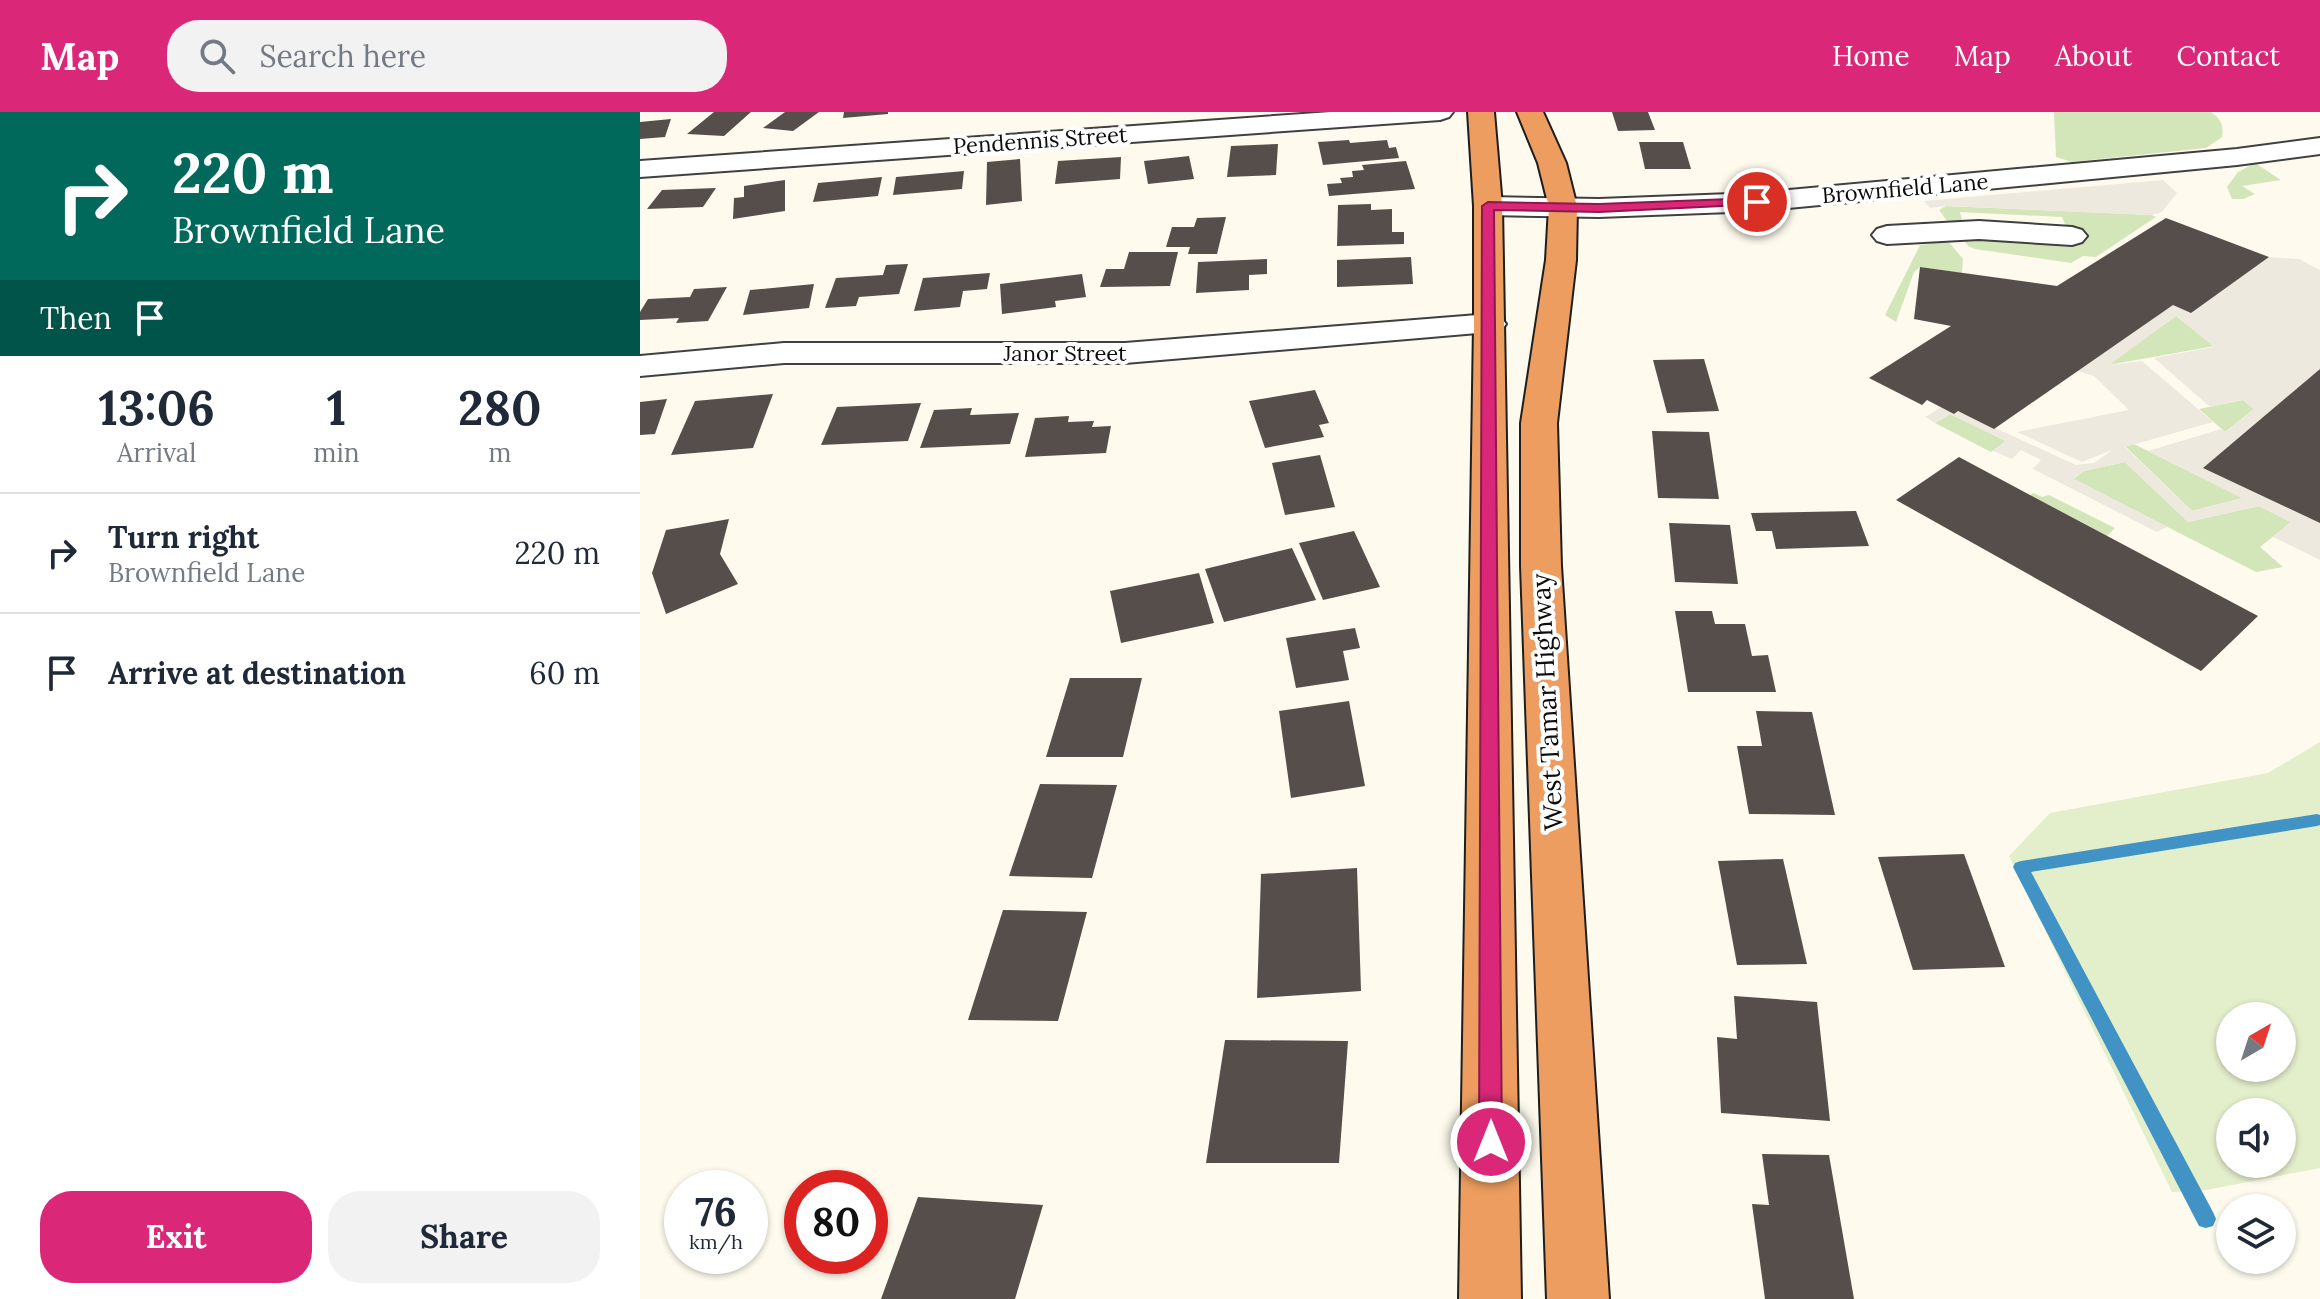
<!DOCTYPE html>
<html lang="en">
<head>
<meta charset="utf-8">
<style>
  :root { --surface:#fff; --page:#f2f2f3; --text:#1f2937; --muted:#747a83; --line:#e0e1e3; --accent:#db2777 }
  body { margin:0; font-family:Lora,serif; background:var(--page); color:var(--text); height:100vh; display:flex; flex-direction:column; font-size:30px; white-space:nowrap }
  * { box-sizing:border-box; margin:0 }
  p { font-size:26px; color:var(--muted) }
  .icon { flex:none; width:44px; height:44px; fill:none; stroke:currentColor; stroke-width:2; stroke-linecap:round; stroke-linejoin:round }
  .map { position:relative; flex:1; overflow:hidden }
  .panel { display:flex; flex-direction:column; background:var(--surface); width:640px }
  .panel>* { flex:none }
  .top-card { background:#00695c; color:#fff; overflow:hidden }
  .needle { width:52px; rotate:39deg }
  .tools { position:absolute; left:1576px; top:890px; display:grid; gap:16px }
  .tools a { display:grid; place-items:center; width:80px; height:80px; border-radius:50%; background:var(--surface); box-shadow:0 2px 6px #0004; font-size:40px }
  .speed { position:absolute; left:24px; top:1058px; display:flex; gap:16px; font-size:40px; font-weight:700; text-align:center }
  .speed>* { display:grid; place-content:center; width:104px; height:104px; border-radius:50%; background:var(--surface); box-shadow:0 2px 6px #0004; line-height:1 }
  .speed small { font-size:20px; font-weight:400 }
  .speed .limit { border:12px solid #d22; background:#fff; color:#111 }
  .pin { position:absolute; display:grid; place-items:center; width:68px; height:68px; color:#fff; margin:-34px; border:4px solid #fff; border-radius:50%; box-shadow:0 2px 8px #0007 }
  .me { position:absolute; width:88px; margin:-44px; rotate:0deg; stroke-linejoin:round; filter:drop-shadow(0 0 6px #0008) }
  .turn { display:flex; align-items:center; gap:28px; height:168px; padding:0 40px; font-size:36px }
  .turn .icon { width:104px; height:104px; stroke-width:2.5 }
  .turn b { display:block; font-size:56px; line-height:68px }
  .then { display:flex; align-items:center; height:76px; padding:0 40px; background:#0003; gap:16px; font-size:30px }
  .eta { display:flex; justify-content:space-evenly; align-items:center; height:136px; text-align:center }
  .eta b { font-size:48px; font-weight:800; line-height:56px }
  .primary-button { display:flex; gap:16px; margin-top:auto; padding:16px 40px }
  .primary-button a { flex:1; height:92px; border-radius:32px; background:var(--accent); color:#fff; font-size:32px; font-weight:800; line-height:92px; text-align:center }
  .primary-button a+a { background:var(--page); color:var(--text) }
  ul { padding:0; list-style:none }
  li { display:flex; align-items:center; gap:24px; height:120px; padding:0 40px; border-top:2px solid var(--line) }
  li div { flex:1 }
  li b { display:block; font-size:30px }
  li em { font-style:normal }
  header { display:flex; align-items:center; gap:48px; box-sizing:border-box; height:112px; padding:0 40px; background:var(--accent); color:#fff }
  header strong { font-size:38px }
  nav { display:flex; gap:44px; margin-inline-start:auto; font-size:28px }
  .search { width:560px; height:72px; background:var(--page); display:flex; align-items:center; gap:20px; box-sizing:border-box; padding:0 28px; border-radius:32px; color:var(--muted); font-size:30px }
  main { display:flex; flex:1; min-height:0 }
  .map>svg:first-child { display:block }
  .green { fill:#d2e6ba }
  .pitch { fill:#e3eecb; fill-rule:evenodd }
  .plaza { fill:#eee9de; fill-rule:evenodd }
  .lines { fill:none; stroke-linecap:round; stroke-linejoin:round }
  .stream { fill:#4193c5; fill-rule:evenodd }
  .building { fill:#554e4a }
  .minor-casing { stroke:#404040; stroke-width:4 }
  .highway-casing { stroke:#1e1e1e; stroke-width:4 }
  .minor { fill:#fff; fill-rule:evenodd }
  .highway { fill:#ec9d5f; fill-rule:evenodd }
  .route { fill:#db2777; stroke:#8e194d; stroke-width:2 }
  .labels { text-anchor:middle; stroke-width:8; stroke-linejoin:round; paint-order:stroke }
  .far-street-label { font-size:22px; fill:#0d0d0d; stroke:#fff }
  .street-label { font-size:26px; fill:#0d0d0d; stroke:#fff }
</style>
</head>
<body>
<header>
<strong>Map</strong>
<div class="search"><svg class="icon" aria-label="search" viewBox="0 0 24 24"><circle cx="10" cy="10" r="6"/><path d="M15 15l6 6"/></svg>Search here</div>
<nav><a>Home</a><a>Map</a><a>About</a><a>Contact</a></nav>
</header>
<main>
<section class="panel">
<div class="top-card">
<div class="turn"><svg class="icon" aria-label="right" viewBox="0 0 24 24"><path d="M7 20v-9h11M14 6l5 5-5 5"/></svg><div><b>220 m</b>Brownfield Lane</div></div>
<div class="then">Then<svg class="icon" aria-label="arrive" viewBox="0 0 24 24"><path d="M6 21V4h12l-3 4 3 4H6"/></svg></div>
</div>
<div class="eta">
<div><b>13:06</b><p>Arrival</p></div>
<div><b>1</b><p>min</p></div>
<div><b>280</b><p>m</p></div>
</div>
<ul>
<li><svg class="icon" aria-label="right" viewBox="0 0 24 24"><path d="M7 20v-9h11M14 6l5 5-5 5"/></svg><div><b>Turn right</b><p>Brownfield Lane</p></div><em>220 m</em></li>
<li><svg class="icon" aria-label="arrive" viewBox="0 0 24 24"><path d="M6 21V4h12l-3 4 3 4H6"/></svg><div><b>Arrive at destination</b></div><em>60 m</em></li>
</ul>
<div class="primary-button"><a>Exit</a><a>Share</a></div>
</section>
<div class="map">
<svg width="1680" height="1187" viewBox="0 0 1680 1187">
  <rect width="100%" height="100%" fill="#fefbee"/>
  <g class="green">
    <path d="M1414,0H1571C1581,7 1584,14 1582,25L1566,36L1432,50L1416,45Z"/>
    <path d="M1615,51L1641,68L1602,74L1615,82L1603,87H1592L1587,75L1598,60Z"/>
    <path d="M1306,94L1512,103L1516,105L1456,145L1443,144L1431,151L1335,137L1328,134L1323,127L1426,115L1422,105L1320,100L1323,111L1310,113L1299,98Z"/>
    <path d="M1308,129L1323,147L1322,161L1280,155L1274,160L1256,210L1245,203L1280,133Z"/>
    <path d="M1536,204L1575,234L1468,253Z"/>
    <path d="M1603,288L1614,297L1585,320L1559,297Z"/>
    <path d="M1310,302L1366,329L1351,340L1295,311Z"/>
    <path d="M1494,332L1603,386L1552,399L1485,334Z"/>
    <path d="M1485,350L1548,410L1619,394L1651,410L1620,435L1643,455L1616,460L1433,367L1444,359Z"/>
    <path d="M1394,381L1402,385L1409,383L1475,416L1467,424L1390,383Z"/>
  </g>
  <path class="pitch" d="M1680,630V1056L1561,1079L1532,1080L1369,744L1410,701L1628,661ZM1590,904H1642V956H1590ZM1590,1000H1642V1052H1590Z"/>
  <g class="plaza">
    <path d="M1523,68L1537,81L1522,100L1512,103L1306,94L1290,96L1284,89Z"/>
    <path d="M1629,145L1659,147L1680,158V257L1563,356L1680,411V448L1633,425L1650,410L1619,394L1548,410L1485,350L1444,359L1433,366L1527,415L1517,420L1393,357L1401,348L1381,338L1372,347L1353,339L1365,329L1310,302L1295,311L1285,305L1301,295L1314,302L1318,299L1436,353L1454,351L1472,338L1442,350L1377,320L1489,298L1454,264L1437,259L1533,193L1552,200ZM1536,204L1574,235L1514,246L1570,295L1603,288L1614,297L1585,320L1581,317L1508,339L1602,386L1552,399L1485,335L1573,310L1502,249L1469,253Z"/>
  </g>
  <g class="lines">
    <path class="stream" d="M1677,702L1680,703V713L1677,714L1391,760L1573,1100L1576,1107L1573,1114L1566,1116L1559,1114L1373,755L1375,751L1381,749Z"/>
  </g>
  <g class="building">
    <path d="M74,0H111L84,24L47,22Z"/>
    <path d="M145,0H179L153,19L123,16Z"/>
    <path d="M204,0H248V2L203,6Z"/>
    <path d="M972,0H1008L1015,18L978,19Z"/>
    <path d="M31,7L25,25L0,27V10Z"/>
    <path d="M709,28L710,31L747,28L749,36L756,35L759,46L683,53L678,30Z"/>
    <path d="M999,30H1043L1051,57H1005Z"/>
    <path d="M638,32L636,63L587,65L591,34Z"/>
    <path d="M549,44L554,67L508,72L504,49Z"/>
    <path d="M481,45L480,67L415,72L418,49Z"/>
    <path d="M380,47L382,89L346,93L347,50Z"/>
    <path d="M766,49L775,77L689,84L687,72L702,71L700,66L713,65L712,59L724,58L722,53Z"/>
    <path d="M324,59L322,77L253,83L256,65Z"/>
    <path d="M242,65L238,84L173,90L178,71Z"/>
    <path d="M145,68V99L93,107L94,86L104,85V74Z"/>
    <path d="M76,76L63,95L7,97L22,78Z"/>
    <path d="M731,92V98L752,97V120H764V132L697,134L698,93Z"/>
    <path d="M586,105L577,142H548L550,135H526L532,115H554L557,106Z"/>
    <path d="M1526,106L1629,145L1551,201L1533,193L1354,317L1318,299L1314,302L1287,288L1282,293L1229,266L1311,214L1274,207L1280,155L1417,174Z"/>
    <path d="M489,140H538L530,174L460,175L466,157H484Z"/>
    <path d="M771,145L773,172L697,175V148Z"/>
    <path d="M627,147V162L609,163V178L556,181L558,150Z"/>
    <path d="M268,152L259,182L219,185L216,194L185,196L196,166L243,163L246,153Z"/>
    <path d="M350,161L347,177L323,179L320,195L274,199L283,166Z"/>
    <path d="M442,162L446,185L415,189L416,195L362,202L360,172Z"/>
    <path d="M174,172L169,196L103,203L110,178Z"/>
    <path d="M87,175L68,209L36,211L39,206L0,208V200L8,187L50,185L54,177Z"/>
    <path d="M1064,247L1079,299L1027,301L1013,248Z"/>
    <path d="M1680,257V411L1563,356Z"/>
    <path d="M675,278L689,311L679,313L684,325L625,336L609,289Z"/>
    <path d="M133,282L113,336L31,343L55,289Z"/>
    <path d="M27,287L15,322L0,323V290Z"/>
    <path d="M281,291L268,329L181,333L197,295Z"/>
    <path d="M332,296L330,303L379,301L370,332L280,336L294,298Z"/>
    <path d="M429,304L428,310L454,309L452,315L471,314L466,341L385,345L395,306Z"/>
    <path d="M1012,319L1069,320L1079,387L1018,386Z"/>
    <path d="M680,343L695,395L645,403L632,351Z"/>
    <path d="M1319,345L1390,383L1618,504L1561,559L1256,388Z"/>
    <path d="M1216,399L1229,434L1136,437L1132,419H1116L1111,401Z"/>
    <path d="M89,407L80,442L98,472L26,502L12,461L26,418Z"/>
    <path d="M1029,411L1090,413L1098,472L1035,470Z"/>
    <path d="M714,419L740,475L683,488L659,431Z"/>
    <path d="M652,436L676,488L584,510L565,457Z"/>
    <path d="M559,461L574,511L481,531L470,479Z"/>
    <path d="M1035,499H1072L1075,512H1105L1112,544L1128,543L1136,580H1048Z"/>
    <path d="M715,516L720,536L703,539L709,568L656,576L646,526Z"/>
    <path d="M430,566H502L483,645H406Z"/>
    <path d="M709,589L725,674L651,686L639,599Z"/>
    <path d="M1116,599L1172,600L1195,703L1109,702L1097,634H1122Z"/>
    <path d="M400,672L477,673L452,766L369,764Z"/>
    <path d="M1324,742L1365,855L1273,858L1238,745Z"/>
    <path d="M1143,747L1167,852L1097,853L1078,749Z"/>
    <path d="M717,756L721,879L617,886L621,762Z"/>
    <path d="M363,798L447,800L418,909L328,908Z"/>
    <path d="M1094,884L1177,890L1190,1009L1081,1001L1077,925L1097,927Z"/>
    <path d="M585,928L708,929L699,1051H566Z"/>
    <path d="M1122,1042L1189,1043L1214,1187H1125L1112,1092L1129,1093Z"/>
    <path d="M278,1085L403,1093L375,1187H241Z"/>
  </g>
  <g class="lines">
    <defs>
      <g id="minor">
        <path d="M691,0H813L809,5L800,8L0,65V49Z"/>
        <path d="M1680,26V42L1597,53L1117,99L959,105L848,103L838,100L834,94L838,88L848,85L959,87L1117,81L1597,37Z"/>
        <path d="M1339,109L1432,115L1442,118L1447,124L1442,130L1432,133L1339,127L1247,132L1237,129L1232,123L1237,117L1247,114Z"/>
        <path d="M850,202L861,205L866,212L861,219L485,251H144L0,264V244L144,231H485Z"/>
      </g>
      <g id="highway">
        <path d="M828,0H854L862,94L881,1187H819L834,212V94Z"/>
        <path d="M877,0H903L926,51L937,95L936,148L917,311L921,454L969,1187H907L881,454V311L906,148L909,95L898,51Z"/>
      </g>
    </defs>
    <use href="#minor" class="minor-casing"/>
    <use href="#highway" class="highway-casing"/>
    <use href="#minor" class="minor"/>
    <use href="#highway" class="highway"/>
  </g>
  <path class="route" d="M1117,86L1122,88V92L959,100L854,98L862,1030L859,1038L851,1041L842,1038L839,1030L842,94L848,90L959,92Z"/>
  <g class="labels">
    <g class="far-street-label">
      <text transform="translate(400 28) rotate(-4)" y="8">Pendennis Street</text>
      <text transform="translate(1265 76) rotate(-5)" y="8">Brownfield Lane</text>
      <text x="425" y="249">Janor Street</text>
    </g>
    <g class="street-label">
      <text transform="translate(907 590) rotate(-93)" y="9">West Tamar Highway</text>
    </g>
  </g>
</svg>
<div class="tools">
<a><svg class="needle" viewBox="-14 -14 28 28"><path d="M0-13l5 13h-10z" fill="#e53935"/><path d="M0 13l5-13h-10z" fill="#747a83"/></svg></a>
<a><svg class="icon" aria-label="sound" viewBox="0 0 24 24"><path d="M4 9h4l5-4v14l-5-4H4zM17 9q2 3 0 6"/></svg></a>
<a><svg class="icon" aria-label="layers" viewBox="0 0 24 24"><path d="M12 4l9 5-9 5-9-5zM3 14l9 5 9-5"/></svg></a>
</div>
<div class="speed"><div>76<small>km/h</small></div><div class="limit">80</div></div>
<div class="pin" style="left:1117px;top:90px;background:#d93025"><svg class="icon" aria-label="arrive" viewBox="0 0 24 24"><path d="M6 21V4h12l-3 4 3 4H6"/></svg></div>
<svg class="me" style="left:851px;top:1030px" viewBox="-20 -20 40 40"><circle r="17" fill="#db2777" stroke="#fff" stroke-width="3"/><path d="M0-11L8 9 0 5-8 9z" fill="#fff"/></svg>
</div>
</main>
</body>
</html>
